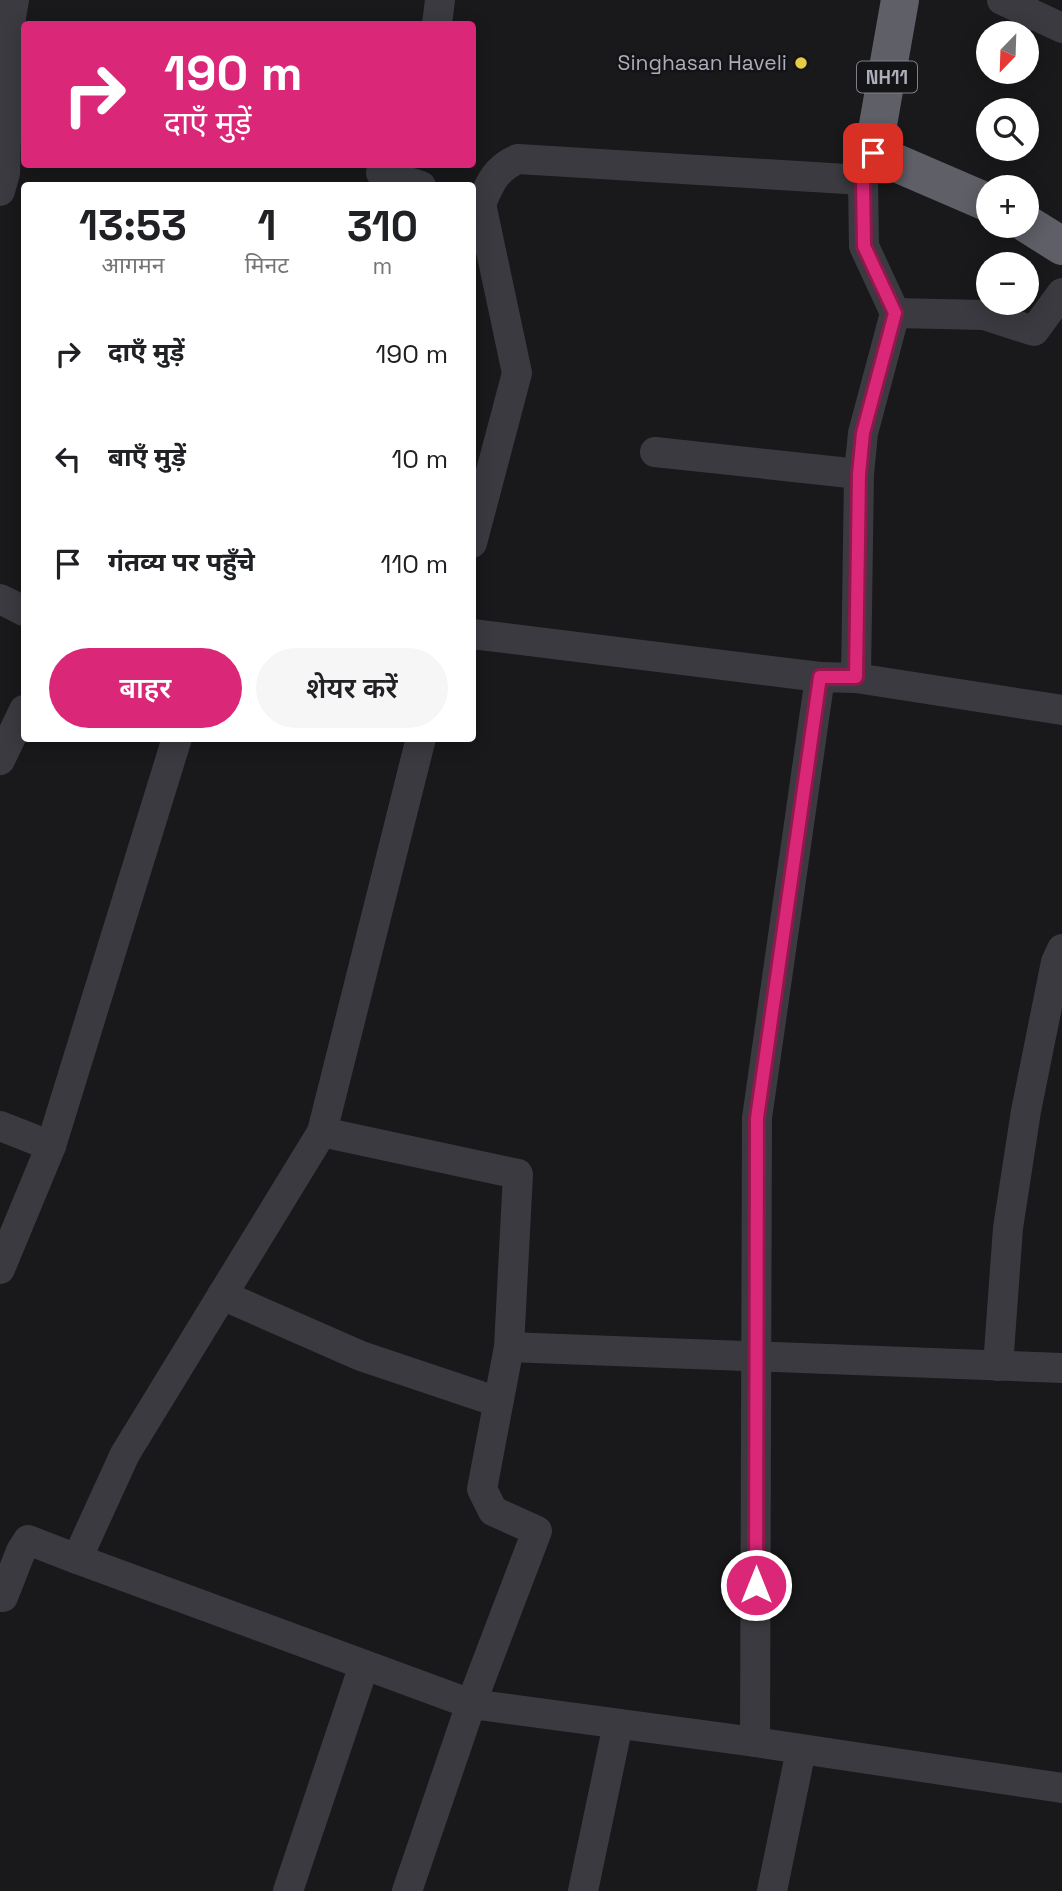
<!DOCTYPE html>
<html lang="hi">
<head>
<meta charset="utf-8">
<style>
  :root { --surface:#fff; --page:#f6f6f6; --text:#202124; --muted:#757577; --accent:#db2777 }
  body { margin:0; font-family:"Space Grotesk","Noto Sans Devanagari",sans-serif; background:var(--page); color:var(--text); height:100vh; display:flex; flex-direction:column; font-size:26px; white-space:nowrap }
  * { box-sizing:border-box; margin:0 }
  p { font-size:23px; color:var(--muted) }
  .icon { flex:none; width:38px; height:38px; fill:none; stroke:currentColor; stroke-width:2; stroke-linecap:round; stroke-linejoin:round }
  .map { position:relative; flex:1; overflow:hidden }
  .drawer { position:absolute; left:21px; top:182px; width:455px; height:560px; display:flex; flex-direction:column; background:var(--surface); border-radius:7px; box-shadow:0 4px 18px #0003 }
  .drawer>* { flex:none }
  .banner { position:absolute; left:21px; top:21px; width:455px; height:147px; border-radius:7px; box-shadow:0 4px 18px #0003; background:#db2777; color:#fff; overflow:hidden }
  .needle { width:46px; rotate:203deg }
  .tools { position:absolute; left:976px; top:21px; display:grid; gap:14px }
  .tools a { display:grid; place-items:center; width:63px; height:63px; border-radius:50%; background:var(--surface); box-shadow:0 4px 18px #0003; font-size:35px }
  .pin { position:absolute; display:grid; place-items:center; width:60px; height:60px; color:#fff; margin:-30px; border-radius:14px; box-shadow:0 4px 10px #0006 }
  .me { position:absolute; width:77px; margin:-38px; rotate:0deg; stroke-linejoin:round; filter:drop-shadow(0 0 5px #0008) }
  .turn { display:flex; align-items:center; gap:24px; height:147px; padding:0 28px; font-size:32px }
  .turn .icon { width:91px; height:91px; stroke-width:2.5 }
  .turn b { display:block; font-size:49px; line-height:60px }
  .eta { display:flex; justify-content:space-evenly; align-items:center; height:119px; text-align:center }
  .eta b { font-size:42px; font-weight:600; line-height:49px }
  .cta { display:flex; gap:14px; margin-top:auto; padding:14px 28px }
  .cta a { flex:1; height:80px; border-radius:42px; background:var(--accent); color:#fff; font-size:28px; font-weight:600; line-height:80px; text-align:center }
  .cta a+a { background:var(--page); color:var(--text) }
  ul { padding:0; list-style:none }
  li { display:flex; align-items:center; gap:21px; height:105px; padding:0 28px }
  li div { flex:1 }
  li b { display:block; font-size:26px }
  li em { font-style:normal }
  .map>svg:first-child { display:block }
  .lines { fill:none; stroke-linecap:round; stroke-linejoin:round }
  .minor { stroke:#3a3a40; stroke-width:30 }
  .trunk { stroke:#5e5f67; stroke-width:38 }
  .route-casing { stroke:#8e194d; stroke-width:18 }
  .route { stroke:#db2777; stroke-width:12 }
  .poi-dot { fill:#e6cb46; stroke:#141416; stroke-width:2.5 }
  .labels { text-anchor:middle; stroke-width:5; stroke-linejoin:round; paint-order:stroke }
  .shield { fill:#141416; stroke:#7e8089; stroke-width:2 }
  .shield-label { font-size:19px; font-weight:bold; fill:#acaeba }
  .poi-label { font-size:21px; fill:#acaeba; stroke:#141416; text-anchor:end }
</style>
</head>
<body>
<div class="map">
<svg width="1062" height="1891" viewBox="0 0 1062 1891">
  <rect width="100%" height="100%" fill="#19191b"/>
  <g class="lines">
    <g class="minor">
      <path d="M1002,0L1062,28"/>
      <path d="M437,24L440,0"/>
      <path d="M381,173L421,186"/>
      <path d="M0,191L5,173L9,29L14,0"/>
      <path d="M472,201L481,204L517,373L472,543"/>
      <path d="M481,204C490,183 496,168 518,159L863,180"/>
      <path d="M895,313L984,315L1034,331L1062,293"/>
      <path d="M655,452L859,474"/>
      <path d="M0,599L24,611"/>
      <path d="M472,634L820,677"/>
      <path d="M856,678L1062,710"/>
      <path d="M0,760L24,710"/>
      <path d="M0,1126L51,1146"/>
      <path d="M322,1132L518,1174L509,1347"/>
      <path d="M0,1269L51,1146L177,738"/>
      <path d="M222,1295L361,1356L498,1402"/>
      <path d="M998,1366L1008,1228L1026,1111L1056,962L1062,949"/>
      <path d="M1062,1368L509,1347L482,1489L493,1511L537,1531L471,1704L755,1742L1062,1788"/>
      <path d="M77,1559L471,1704L407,1891"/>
      <path d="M0,1596L3,1597L21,1551L28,1540L77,1559L125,1454L322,1132L421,738"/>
      <path d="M755,1742L757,1118L820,677L856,678L859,474L863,433L895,313L864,246L863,180L873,153"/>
      <path d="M288,1891L364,1665"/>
      <path d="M583,1891L618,1724"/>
      <path d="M772,1891L801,1750"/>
    </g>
    <g class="trunk">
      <path d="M900,0L873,153L989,203"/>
      <path d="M1027,224L1062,246"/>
    </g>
  </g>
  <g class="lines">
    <defs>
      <path id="route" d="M756,1585L757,1118L820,677H856L859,474L863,433L895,313L864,246L863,180L873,153"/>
    </defs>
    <use href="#route" class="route-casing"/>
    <use href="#route" class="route"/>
  </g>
  <circle class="poi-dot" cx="801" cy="63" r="7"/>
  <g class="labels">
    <rect class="shield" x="857" y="61.5" width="60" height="31" rx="5"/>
    <g class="shield-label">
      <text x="887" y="84">NH11</text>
    </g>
    <g class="poi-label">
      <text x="787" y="70">Singhasan Haveli</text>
    </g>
  </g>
</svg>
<div class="tools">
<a><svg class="needle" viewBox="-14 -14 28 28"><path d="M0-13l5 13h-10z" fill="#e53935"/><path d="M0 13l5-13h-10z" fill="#757577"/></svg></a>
<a><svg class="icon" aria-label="search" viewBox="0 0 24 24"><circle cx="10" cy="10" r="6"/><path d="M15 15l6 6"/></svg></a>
<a>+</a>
<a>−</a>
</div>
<div class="pin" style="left:873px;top:153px;background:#d93025"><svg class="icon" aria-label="arrive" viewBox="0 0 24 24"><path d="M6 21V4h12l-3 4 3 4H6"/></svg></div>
<svg class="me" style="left:756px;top:1585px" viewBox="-20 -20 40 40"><circle r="17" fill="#db2777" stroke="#fff" stroke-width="3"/><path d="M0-11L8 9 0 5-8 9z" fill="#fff"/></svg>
<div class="banner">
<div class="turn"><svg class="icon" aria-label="right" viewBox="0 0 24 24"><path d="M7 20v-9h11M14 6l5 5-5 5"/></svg><div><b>190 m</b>दाएँ मुड़ें</div></div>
</div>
<section class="drawer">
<div class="eta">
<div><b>13:53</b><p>आगमन</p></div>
<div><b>1</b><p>मिनट</p></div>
<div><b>310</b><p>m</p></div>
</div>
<ul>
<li><svg class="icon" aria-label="right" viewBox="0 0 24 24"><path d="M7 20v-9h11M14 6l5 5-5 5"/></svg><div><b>दाएँ मुड़ें</b></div><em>190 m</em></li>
<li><svg class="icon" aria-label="left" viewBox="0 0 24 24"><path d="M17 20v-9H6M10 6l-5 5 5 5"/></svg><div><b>बाएँ मुड़ें</b></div><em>10 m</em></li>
<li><svg class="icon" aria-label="arrive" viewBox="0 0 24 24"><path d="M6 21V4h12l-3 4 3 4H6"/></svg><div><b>गंतव्य पर पहुँचे</b></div><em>110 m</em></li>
</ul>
<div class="cta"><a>बाहर</a><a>शेयर करें</a></div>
</section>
</div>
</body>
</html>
